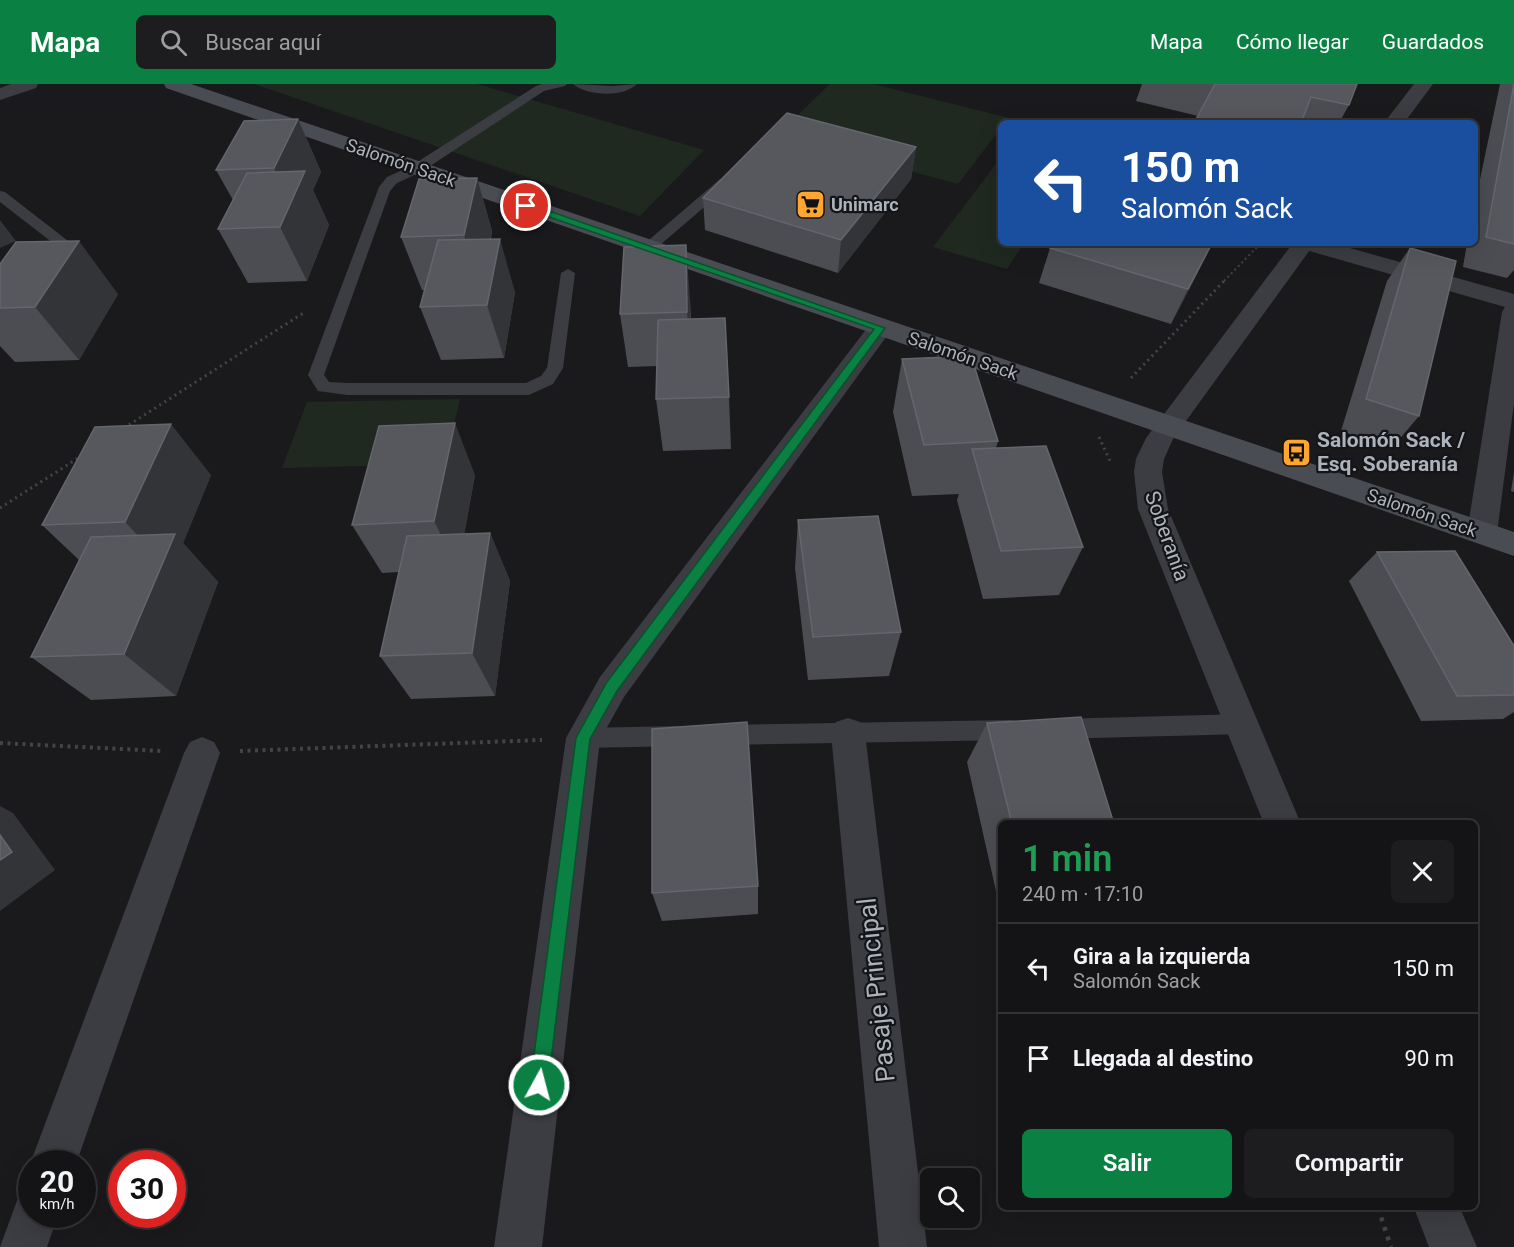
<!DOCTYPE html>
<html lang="es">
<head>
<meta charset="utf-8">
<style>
  :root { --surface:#141416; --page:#1d1d1f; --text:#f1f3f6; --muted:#9d9ea1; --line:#333335; --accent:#0b8043 }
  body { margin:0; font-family:Roboto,sans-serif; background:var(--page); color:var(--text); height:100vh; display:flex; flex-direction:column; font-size:22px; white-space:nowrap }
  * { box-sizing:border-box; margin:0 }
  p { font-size:20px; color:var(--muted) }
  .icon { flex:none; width:33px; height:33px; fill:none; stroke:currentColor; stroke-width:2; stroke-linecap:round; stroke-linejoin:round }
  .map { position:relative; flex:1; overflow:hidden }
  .drawer { position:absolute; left:998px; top:736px; width:480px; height:390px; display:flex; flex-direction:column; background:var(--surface); border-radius:9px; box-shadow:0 6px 24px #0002,0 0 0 2px var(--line) }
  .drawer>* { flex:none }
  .banner { position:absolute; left:998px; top:36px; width:480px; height:126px; border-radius:9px; box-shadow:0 6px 24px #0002,0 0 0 2px var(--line); background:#1a4fa0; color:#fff; overflow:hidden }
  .buttons { position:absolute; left:920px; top:1084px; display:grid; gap:12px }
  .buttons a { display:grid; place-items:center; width:60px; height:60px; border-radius:9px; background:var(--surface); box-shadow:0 6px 24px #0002,0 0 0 2px var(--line); font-size:30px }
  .speed { position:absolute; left:18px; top:1066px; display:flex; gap:12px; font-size:30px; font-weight:700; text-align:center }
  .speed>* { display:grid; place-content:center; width:78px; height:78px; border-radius:50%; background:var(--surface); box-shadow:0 6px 24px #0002,0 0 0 2px var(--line); line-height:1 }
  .speed small { font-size:15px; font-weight:400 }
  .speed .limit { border:9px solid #d22; background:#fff; color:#111 }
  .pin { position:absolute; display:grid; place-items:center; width:51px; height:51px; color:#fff; margin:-26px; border:3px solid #fff; border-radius:50%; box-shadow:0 2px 6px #0007 }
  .me { position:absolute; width:66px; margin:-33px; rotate:7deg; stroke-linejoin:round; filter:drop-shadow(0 0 4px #0008) }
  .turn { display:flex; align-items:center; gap:21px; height:126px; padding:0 24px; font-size:27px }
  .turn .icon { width:78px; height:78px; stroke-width:2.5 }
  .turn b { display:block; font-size:42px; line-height:51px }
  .round { display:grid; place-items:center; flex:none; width:63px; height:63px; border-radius:9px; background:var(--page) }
  .head { display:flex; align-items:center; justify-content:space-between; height:102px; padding:0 24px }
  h1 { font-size:36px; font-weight:600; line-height:45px; color:#1e9e55 }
  .button { display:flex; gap:12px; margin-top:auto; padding:12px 24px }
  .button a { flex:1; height:69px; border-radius:9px; background:var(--accent); color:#fff; font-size:24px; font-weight:600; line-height:69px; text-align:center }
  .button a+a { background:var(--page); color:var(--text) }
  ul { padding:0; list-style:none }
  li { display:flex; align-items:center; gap:18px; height:90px; padding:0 24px; border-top:2px solid var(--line) }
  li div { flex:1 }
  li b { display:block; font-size:22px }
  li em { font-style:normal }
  header { display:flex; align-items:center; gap:36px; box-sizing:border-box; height:84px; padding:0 30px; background:var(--accent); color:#fff }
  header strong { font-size:28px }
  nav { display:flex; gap:33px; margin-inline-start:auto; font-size:21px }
  .search { width:420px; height:54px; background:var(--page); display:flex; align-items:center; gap:15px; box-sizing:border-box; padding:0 21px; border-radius:9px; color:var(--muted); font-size:22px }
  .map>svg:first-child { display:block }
  .green { fill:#1f2920 }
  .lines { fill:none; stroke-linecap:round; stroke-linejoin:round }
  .path-far3 { stroke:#414449; stroke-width:2; stroke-dasharray:2 3; stroke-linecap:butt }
  .path-far2 { stroke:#414449; stroke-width:3; stroke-dasharray:2 4; stroke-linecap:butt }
  .path-far1 { stroke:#414449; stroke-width:4; stroke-dasharray:3 4.5; stroke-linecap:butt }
  .path { stroke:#414449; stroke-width:4.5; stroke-dasharray:4 6; stroke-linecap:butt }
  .service { fill:#3b3d42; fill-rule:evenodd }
  .minor { fill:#3b3d42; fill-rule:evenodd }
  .tertiary { fill:#3b3d42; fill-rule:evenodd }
  .secondary { fill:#494c52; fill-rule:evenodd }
  .wall { fill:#4b4d52 }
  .shaded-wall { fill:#333438 }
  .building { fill:#56585e; stroke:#63666c; stroke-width:1.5 }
  .route { fill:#0b8043; stroke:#07532c; stroke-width:1.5 }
  .labels { text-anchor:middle; stroke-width:4.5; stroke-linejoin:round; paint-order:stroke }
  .far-street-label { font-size:18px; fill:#acb3bd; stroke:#151518 }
  .far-poi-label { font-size:18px; font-weight:bold; fill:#acb3bd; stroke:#151518; text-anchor:start }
  .poi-label { font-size:21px; font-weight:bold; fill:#acb3bd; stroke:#151518; text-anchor:start }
  .street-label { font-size:21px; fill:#acb3bd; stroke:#151518 }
  .near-street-label { font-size:26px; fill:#acb3bd; stroke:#151518 }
</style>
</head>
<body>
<header>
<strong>Mapa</strong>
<div class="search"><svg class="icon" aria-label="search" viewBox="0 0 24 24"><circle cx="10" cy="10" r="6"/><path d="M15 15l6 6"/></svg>Buscar aquí</div>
<nav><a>Mapa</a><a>Cómo llegar</a><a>Guardados</a></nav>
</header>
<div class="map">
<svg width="1514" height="1163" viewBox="0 0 1514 1163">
  <rect width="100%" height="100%" fill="#1a1a1d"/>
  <g class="green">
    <path d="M254,0H477L704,66L640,132Z"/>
    <path d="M830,0H873L1009,34L1005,39H1000V45L958,100L777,51Z"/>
    <path d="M996,80L1000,81V159H1024L1007,185L933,163Z"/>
    <path d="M460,315L445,380L282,384L307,318Z"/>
  </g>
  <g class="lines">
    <path class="path-far3" d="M1224,197L1259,161"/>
    <g class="path-far2">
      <path d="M1131,294L1225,196"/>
      <path d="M124,344L305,228"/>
      <path d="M1099,353L1111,379"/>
      <path d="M0,424L83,371"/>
    </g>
    <g class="path-far1">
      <path d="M0,659L161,667"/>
      <path d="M240,667L542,656"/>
    </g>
    <path class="path" d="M1378,1124L1391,1163"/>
    <g class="service">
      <path d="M542,0H567L565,2L544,7L421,88L397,99L390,107L324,291L329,298L347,299H526L541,292L547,284L561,189L568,185L575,189L563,284L553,300L529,311H347L318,307L308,291L379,103L387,93L411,82L536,2Z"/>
      <path d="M573,0L612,2L637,0C623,14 587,12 573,0Z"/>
      <path d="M725,94L730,95L732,98L730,101L653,167H643L641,164L643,161L720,95Z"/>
      <path d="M0,107L5,108L81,167L83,170L81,173H71L0,118Z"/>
      <path d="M1243,630L1251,633L1254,640L1251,647L1243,650L1057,655L1049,652L1046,645L1049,638L1057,635Z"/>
      <path d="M1011,636L1019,639L1022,646L1019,653L1011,656L721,661L713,658L710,651L713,644L721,641Z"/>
      <path d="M681,642L689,645L692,652L689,659L681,662L583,664L575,661L572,654L575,647L583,644Z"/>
    </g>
    <g class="minor">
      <path d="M1296,159H1332L1514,210V319L1497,449L1492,457L1482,460L1472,457L1467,449L1502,228L1505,223L1299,164Z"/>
      <path d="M880,236L889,239L892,244L889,249L624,613L600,656L542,1163H494L566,654L600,593L871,239Z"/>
      <path d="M848,634L860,638L865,649L927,1163H879L831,649L836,638Z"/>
      <path d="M202,653L214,658L220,669L76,1080H32V1083L30,1080L184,669L190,658Z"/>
      <path d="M32,1109V1131H58L47,1163H0L18,1114Z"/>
    </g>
    <g class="tertiary">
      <path d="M11,0H38L36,4L0,16V4Z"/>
      <path d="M1414,0H1433L1404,39H1384Z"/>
      <path d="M1293,159H1315L1173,355L1164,375L1162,388L1168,425L1301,740H1264L1138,425L1134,388L1136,375L1146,354Z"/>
      <path d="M1414,1124H1460L1477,1163H1429Z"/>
    </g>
    <path class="secondary" d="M164,0H191L1514,448V472L166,4Z"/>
  </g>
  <g class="wall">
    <path d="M1142,0H1357L1349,21L1339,39H1194L1198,32L1136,17Z"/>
    <path d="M1500,0H1514V186L1507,194L1463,183L1467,159H1474V124Z"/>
    <path d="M298,35L321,88L313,106L329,141L307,197L248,199L218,145L233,116L216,86Z"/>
    <path d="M916,63L911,95L838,189L705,146L703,114Z"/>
    <path d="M477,94L492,147L491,155L515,208L504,274L441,276L420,223L425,206H422L401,153Z"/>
    <path d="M1054,159H1213L1171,240L1039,199L1050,164Z"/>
    <path d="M1410,164L1419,332L1392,364L1341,347L1387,197Z"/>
    <path d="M0,180L118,210L79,276L15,278L0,262Z"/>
    <path d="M690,215L691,235L729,313L731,365L663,367L656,315L657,282L628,283L620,230Z"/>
    <path d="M902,275L998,357L996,364L1083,463L1059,511L983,515L957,416L959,410L912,412L893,328Z"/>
    <path d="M1514,388V408L1511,407Z"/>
    <path d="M211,391L183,459L218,498L176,612L91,616L31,573L79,476L42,441Z"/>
    <path d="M475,391L464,450L490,449L510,497L495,612L411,615L380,572L399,488L382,489L352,441Z"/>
    <path d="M798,436L901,548L889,592L808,596L795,484Z"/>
    <path d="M1377,468L1514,562V628L1503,635L1421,637L1349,497Z"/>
    <path d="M987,639L1114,740H1000V825L967,678Z"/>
    <path d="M758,802V830L662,837L652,809Z"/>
  </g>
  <g class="shaded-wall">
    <path d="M298,35L321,88L313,106L329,141L307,197L280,143L291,119L274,84Z"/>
    <path d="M916,63L911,95L838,189L841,156Z"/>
    <path d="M477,94L492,147L480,204L464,151Z"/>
    <path d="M0,136L16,157L0,164Z"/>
    <path d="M500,155L515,208L504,274L487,221Z"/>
    <path d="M79,157L118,210L79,276L35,223Z"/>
    <path d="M1212,159H1213L1171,240L1188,205Z"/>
    <path d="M686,161L690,215L691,281L687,228Z"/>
    <path d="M455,339L475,391L458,486L434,437Z"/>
    <path d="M171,340L211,391L183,459L218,498L176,612L124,570L163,478L125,438Z"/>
    <path d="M490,449L510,497L495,612L472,569Z"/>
    <path d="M0,722L13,729L55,786L0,827Z"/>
  </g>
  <g class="building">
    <path d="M1215,0H1357L1349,21L1311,13L1301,39H1194Z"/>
    <path d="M1514,0V160L1486,153Z"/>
    <path d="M787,29L916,63L841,156L703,114Z"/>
    <path d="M298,35L274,84L216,86L244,37Z"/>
    <path d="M305,87L280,143L218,145L247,89Z"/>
    <path d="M477,94L464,151L401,153L419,95Z"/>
    <path d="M500,155L487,221L420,223L438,156Z"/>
    <path d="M79,157L35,223L0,224V180L16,158Z"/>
    <path d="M1054,159H1212L1188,205L1050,164Z"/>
    <path d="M686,161L687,228L620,230L624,163Z"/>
    <path d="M1410,164L1456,177L1419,332L1366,315Z"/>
    <path d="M725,234L729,313L656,315L658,236Z"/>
    <path d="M971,272L998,357L924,361L902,275Z"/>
    <path d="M455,339L434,437L352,441L379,342Z"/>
    <path d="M171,340L125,438L42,441L95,343Z"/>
    <path d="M1046,362L1083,463L1001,467L972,365Z"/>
    <path d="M878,432L901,548L813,553L798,436Z"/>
    <path d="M490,449L472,569L380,572L407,452Z"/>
    <path d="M175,450L124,570L31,573L91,453Z"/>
    <path d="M1455,467L1514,562V611L1457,612L1377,468Z"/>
    <path d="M1081,633L1114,740H1012L987,639Z"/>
    <path d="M747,638L758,802L652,809V645Z"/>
    <path d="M0,751L12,768L0,776Z"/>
  </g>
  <path class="route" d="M523,120H529L885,244L617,607L590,655L548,1001L545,1007L539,1010L532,1007L530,1001L576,654L607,598L874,245L523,124Z"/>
  <defs>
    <symbol id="supermarket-square" viewBox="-11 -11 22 22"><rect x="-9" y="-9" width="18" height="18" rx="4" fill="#ffa630" stroke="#151518"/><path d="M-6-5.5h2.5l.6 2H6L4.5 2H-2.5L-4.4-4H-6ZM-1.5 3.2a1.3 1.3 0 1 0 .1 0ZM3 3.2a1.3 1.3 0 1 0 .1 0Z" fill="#111"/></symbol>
    <symbol id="bus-square" viewBox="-11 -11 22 22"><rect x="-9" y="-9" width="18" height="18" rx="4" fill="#ffa630" stroke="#151518"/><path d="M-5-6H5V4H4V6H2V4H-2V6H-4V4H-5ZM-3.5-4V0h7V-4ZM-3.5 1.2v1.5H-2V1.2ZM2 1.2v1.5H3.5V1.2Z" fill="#111"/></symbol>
  </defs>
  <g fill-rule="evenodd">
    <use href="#supermarket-square" x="794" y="104" width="33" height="33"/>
    <use href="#bus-square" x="1280" y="352" width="33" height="33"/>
  </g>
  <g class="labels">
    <g class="far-street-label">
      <text transform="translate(401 79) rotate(19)" y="6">Salomón Sack</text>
      <text transform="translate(963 272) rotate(19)" y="6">Salomón Sack</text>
      <text transform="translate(1422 429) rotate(19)" y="6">Salomón Sack</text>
    </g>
    <g class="far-poi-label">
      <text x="831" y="127">Unimarc</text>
    </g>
    <g class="poi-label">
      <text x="1317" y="363">Salomón Sack /<tspan x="1317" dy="24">Esq. Soberanía</tspan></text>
    </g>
    <g class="street-label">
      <text transform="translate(1167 452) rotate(70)" y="7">Soberanía</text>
    </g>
    <g class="near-street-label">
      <text transform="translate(876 906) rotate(-96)" y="9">Pasaje Principal</text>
    </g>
  </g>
</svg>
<div class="buttons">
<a><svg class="icon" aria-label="search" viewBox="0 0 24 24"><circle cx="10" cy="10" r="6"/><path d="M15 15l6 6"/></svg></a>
</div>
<div class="speed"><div>20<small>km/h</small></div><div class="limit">30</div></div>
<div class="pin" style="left:526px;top:122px;background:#d93025"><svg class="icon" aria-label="arrive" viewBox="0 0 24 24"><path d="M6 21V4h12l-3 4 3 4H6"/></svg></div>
<svg class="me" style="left:539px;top:1001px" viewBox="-20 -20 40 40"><circle r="17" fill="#0b8043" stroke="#fff" stroke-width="3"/><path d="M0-11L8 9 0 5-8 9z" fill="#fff"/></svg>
<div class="banner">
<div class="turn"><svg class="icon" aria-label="left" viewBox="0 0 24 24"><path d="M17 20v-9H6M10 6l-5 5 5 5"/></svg><div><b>150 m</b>Salomón Sack</div></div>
</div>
<section class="drawer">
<div class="head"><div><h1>1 min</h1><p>240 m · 17:10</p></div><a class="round"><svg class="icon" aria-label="close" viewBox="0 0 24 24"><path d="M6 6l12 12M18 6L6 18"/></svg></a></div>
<ul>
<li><svg class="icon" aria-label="left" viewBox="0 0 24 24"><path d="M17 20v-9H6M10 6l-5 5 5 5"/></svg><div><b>Gira a la izquierda</b><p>Salomón Sack</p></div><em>150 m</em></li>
<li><svg class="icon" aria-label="arrive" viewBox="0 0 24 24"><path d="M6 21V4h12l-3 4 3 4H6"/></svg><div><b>Llegada al destino</b></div><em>90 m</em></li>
</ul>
<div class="button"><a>Salir</a><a>Compartir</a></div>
</section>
</div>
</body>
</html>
